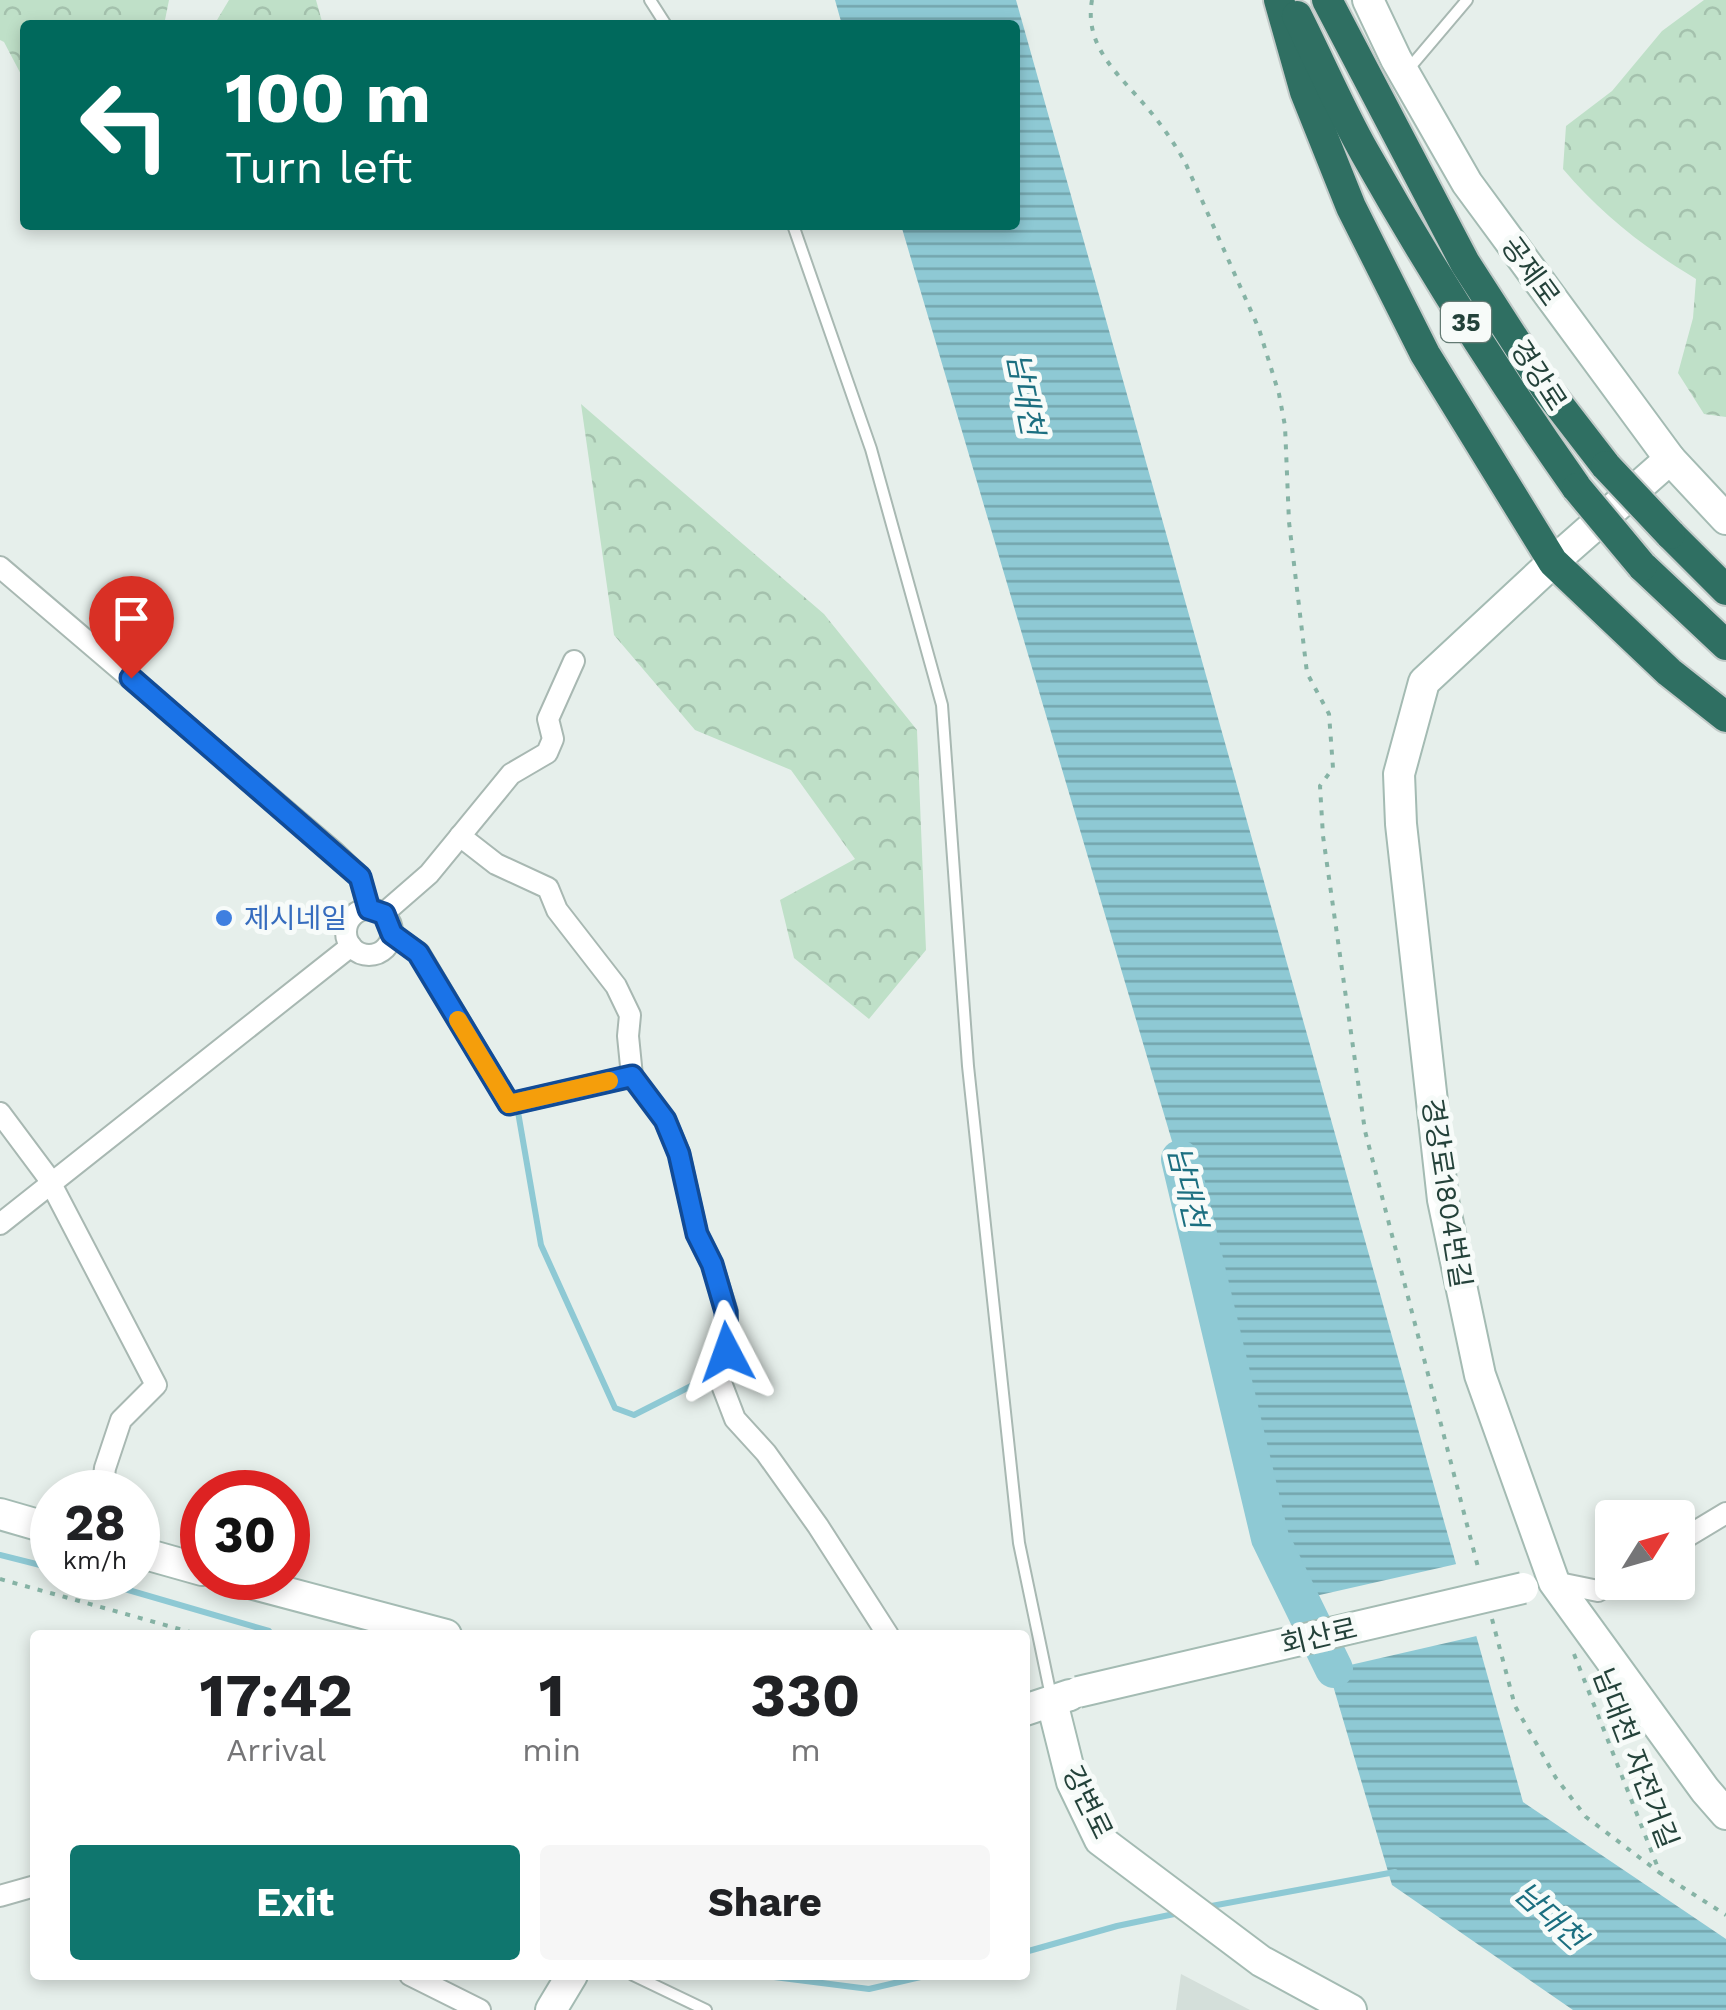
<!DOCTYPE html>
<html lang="en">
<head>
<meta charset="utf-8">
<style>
  :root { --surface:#fff; --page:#f6f6f6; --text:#202124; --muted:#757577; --accent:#0f766e }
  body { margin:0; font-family:"Work Sans","Noto Sans KR",sans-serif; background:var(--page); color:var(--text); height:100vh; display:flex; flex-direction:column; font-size:38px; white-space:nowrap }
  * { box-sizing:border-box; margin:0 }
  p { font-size:32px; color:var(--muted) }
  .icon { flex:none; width:55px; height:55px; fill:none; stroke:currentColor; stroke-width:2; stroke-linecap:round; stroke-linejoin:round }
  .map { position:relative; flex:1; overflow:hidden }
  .panel { position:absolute; left:30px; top:1630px; width:1000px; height:350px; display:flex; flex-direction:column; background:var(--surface); border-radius:10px; box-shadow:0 5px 15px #0003 }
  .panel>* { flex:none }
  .guide { position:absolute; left:20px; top:20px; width:1000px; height:210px; border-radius:10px; box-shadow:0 5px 15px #0003; background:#00695c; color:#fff; overflow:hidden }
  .needle { width:65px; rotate:53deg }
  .fabs { position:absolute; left:1595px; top:1500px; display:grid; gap:20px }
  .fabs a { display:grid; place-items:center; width:100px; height:100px; border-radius:10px; background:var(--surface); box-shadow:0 5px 15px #0003; font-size:50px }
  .speed { position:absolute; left:30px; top:1470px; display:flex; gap:20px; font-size:50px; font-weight:700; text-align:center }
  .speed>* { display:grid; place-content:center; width:130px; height:130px; border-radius:50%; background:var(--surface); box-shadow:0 5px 15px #0003; line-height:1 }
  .speed small { font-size:25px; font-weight:400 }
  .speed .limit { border:15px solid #d22; background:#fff; color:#111 }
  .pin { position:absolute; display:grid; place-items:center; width:85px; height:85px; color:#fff; margin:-102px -42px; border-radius:50% 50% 50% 0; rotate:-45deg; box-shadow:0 0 10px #0007 }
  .pin .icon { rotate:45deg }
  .me { position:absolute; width:110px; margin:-55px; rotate:356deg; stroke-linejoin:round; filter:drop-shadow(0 0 8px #0008) }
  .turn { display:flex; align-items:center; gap:35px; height:210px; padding:0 40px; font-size:45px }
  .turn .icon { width:130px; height:130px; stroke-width:2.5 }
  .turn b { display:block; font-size:70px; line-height:85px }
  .eta { display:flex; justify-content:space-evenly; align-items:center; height:170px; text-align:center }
  .eta b { font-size:60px; font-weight:700; line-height:70px }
  .primary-button { display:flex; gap:20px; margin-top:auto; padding:20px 40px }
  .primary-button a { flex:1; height:115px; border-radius:10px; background:var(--accent); color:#fff; font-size:40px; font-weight:700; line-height:115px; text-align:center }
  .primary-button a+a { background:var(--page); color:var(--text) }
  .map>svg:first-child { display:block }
  .built { fill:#d4dfda }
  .forest { fill:url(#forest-crowns) }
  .water { fill:url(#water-rules) }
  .pier { fill:#e6efeb }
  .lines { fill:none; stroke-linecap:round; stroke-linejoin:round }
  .stream { stroke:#8ec9d4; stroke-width:6 }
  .river { stroke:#8ec9d4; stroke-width:38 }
  .lane-casing { stroke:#a8b8b2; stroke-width:14 }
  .street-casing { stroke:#a8b8b2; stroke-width:24 }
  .secondary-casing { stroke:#a4bbb3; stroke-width:34 }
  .highway-casing { stroke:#c2cac8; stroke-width:34 }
  .path { stroke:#86b3a5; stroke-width:4; stroke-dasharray:5 8; stroke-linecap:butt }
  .lane { stroke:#fff; stroke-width:10 }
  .street { stroke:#fff; stroke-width:20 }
  .secondary { stroke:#fff; stroke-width:30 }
  .highway { stroke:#2f6f62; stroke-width:30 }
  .secondary-bridge-casing { stroke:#a4bbb3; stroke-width:34; stroke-linecap:butt }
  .highway-bridge-casing { stroke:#c2cac8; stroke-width:34; stroke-linecap:butt }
  .secondary-bridge { stroke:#fff; stroke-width:30 }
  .highway-bridge { stroke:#2f6f62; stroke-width:30 }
  .route-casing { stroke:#114b97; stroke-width:25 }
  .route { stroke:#1a73e8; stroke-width:18 }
  .slow { stroke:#f59e0b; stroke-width:18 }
  .shop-dot { fill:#3f7fe0; stroke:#f7fbf9; stroke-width:4 }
  .labels { text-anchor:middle; stroke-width:10; stroke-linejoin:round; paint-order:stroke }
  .shield { fill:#f7fbf9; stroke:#637a73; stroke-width:2.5 }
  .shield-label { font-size:25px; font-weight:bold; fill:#24423a }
  .street-label { font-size:28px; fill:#24423a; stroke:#f7fbf9 }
  .shop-label { font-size:28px; fill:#366cbe; stroke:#f7fbf9; text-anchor:start }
  .water-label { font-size:30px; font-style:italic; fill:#1c6f80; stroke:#f7fbf9 }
</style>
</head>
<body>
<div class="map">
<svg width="1726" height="2010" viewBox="0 0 1726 2010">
  <defs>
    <pattern id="forest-crowns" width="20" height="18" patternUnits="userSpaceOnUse" patternTransform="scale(2.5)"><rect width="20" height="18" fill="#bfe0c8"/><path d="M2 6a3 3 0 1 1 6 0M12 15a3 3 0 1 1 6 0" fill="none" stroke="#a4c1ad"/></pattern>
    <pattern id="water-rules" width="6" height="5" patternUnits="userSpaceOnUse" patternTransform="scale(2.5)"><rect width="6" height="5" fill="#8ec9d4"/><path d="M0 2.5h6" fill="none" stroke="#74a5ad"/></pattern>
  </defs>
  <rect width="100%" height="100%" fill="#e6efeb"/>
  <path class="built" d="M1181,1974L1250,2010H1176Z"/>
  <g class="forest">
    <path d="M0,0H169L165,20L170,25H25V82L4,42L0,40Z"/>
    <path d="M229,0H316L323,25H214Z"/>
    <path d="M1704,0H1726V417L1704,414L1678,373L1693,318L1696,279C1645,248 1602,215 1563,169L1566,126L1612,91L1662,31Z"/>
    <path d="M581,404L824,614L917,730L926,950L869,1019L794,958L780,900L855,859L791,770L695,730L614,635Z"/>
  </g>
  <path class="water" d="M835,0H1016L1523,1802L1726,1939V2010H1573L1392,1885L901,225H1015V25H842Z"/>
  <path class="pier" d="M1461,1563L1481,1635L1324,1671L1302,1599Z"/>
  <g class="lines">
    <g class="stream">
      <path d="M518,1112L541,1245L615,1408L634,1415L701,1381"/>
      <path d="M0,1555L52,1568"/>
      <path d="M87,1578L269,1631L273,1635"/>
      <path d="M1206,1907L1395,1872"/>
      <path d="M1025,1952L1117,1926L1179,1913"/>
      <path d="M759,1975L869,1989L929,1975"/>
    </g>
    <path class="river" d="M1180,1159L1270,1538L1334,1669"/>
    <defs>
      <g id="lane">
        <path d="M650,0L666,25"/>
        <path d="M1406,72L1467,0"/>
        <path d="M793,225L871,449L942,705L968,1066L1019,1543L1051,1696"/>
        <path d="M633,1975L706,2010"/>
      </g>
      <g id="street">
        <path d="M0,567L334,852L360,877L369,909"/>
        <path d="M460,836L496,864L548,888L557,910L616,986L630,1015L628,1036L632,1076"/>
        <circle cx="369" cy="932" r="23"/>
        <path d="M383,914L429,874L511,774L547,753L553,739L548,719L574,661"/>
        <path d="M392,935L419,953L509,1104L632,1076L665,1120L679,1153L697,1234L712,1264L727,1312V1352L720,1380L735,1419L766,1453L818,1526L888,1635"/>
        <path d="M0,1113L47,1176L156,1385L121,1420L105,1468L102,1492"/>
        <path d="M0,1224L351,946"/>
        <path d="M1678,1542L1726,1513"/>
        <path d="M1554,1582L1598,1591L1612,1582"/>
        <path d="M0,1896L35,1886"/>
        <path d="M410,1975L480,2010"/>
      </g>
      <g id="secondary">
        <path d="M1368,0L1396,59L1467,183L1670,459L1726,519"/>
        <path d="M1670,459L1553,562L1424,682L1399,774L1401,824L1443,1200L1480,1375L1554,1582L1705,1790L1726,1814"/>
        <path d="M0,1514L52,1529"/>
        <path d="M138,1552L202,1570"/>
        <path d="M231,1578L446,1635"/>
        <path d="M1052,1702L1072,1782L1100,1840L1261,1961L1351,2010"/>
        <path d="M1025,1710L1070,1695"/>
        <path d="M551,2010L572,1975"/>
      </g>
      <g id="highway">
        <path d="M1279,0L1305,92L1351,207L1425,354L1553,562L1669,672L1726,717"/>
        <path d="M1327,0L1465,263L1545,387L1606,466"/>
        <path d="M1297,16C1320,62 1340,109 1365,153C1430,268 1501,380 1577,488"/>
        <path d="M1670,534L1726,590"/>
        <path d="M1642,566L1726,645"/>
      </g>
    </defs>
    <use href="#lane" class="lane-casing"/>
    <use href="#street" class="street-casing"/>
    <use href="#secondary" class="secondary-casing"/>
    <use href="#highway" class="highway-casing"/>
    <g class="path">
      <path d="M1092,0C1084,45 1116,72 1143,103C1159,121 1173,141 1185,162L1259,329L1279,394L1285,426L1289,522L1307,673L1329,714L1333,768L1320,786L1323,836L1365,1131L1479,1571"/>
      <path d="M0,1579L201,1635"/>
      <path d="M1492,1619L1515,1706L1556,1778L1586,1817L1660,1873"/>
      <path d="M1574,1654L1660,1873L1726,1915"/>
    </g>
    <use href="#lane" class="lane"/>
    <use href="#street" class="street"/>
    <use href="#secondary" class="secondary"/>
    <use href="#highway" class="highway"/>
    <defs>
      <path id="secondary-bridge" d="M1078,1692L1523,1588"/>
      <g id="highway-bridge">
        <path d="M1606,466L1670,534"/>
        <path d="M1577,488L1642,566"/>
      </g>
    </defs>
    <use href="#secondary-bridge" class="secondary-bridge-casing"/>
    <use href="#highway-bridge" class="highway-bridge-casing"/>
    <use href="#secondary-bridge" class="secondary-bridge"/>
    <use href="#highway-bridge" class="highway-bridge"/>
  </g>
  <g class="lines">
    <defs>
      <path id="route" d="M131,678L360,877L369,909L384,914L392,934L418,953L509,1104L632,1076L665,1120L679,1154L697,1234L712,1264L726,1312L727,1352"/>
    </defs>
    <use href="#route" class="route-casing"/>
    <use href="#route" class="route"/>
    <path class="slow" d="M458,1020L509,1104L609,1081"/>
  </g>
  <circle class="shop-dot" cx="224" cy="918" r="10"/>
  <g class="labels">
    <rect class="shield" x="1441" y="302" width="50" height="40" rx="8"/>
    <g class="shield-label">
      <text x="1466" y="331">35</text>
    </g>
    <g class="street-label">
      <text transform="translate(1531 271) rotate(54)" y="10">공제로</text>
      <text transform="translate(1539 375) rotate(57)" y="10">경강로</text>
      <text transform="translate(1447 1193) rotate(81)" y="10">경강로1804번길</text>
      <text transform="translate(1319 1636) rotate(-13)" y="10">회산로</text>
      <text transform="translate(1636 1758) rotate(69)" y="10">남대천 자전거길</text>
      <text transform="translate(1088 1802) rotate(64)" y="10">강변로</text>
    </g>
    <g class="shop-label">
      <text x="244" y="928">제시네일</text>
    </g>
    <g class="water-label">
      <text transform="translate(1025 394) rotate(79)" y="10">남대천</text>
      <text transform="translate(1187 1187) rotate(77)" y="10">남대천</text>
      <text transform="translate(1550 1916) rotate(42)" y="10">남대천</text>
    </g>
  </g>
</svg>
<div class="fabs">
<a><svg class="needle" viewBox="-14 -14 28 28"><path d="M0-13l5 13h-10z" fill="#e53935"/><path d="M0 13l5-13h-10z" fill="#757577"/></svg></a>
</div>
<div class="speed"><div>28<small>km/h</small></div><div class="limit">30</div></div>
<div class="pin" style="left:131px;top:678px;background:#d93025"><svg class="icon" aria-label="arrive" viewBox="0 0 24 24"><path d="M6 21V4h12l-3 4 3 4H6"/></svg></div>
<svg class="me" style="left:727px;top:1352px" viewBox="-20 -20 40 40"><path d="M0-17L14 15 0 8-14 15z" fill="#1a73e8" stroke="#fff" stroke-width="4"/></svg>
<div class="guide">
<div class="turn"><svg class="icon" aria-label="left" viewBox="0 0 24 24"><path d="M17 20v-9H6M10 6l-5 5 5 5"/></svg><div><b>100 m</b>Turn left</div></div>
</div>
<section class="panel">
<div class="eta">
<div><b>17:42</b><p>Arrival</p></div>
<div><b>1</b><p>min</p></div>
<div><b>330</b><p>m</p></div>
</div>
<div class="primary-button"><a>Exit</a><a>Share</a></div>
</section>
</div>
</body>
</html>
